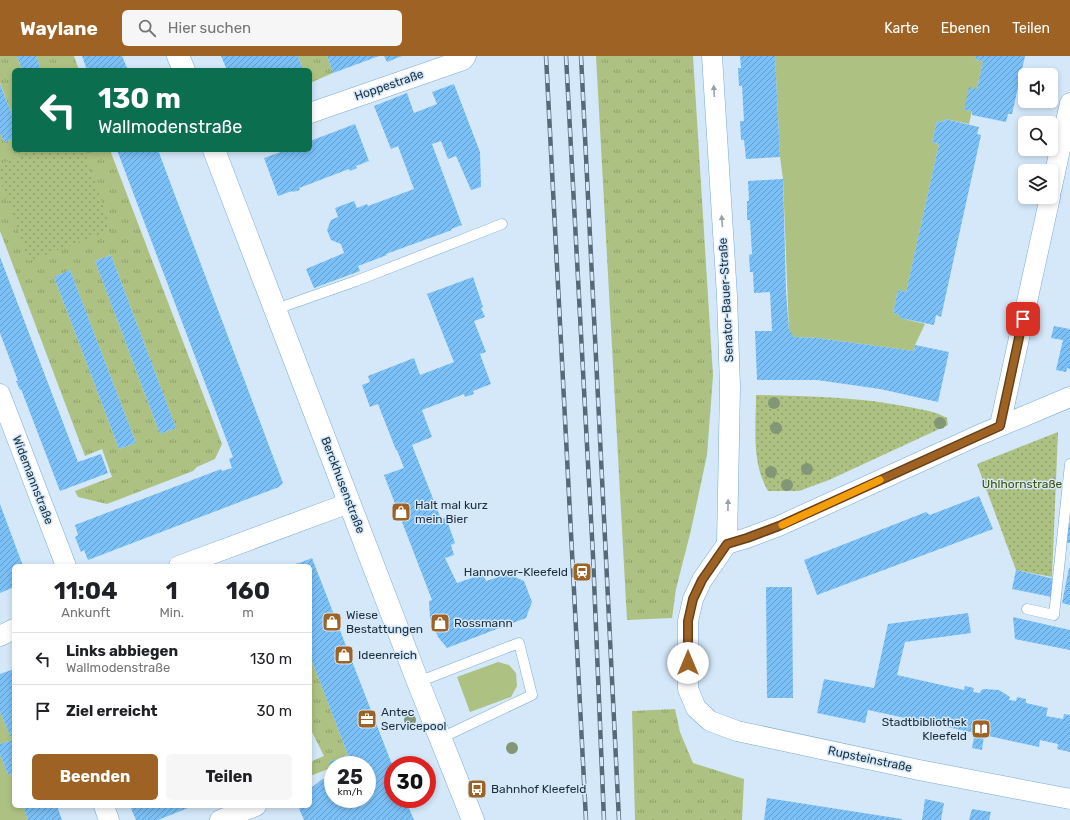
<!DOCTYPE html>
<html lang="de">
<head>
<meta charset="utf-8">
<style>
  :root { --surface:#fff; --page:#f6f6f6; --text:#202124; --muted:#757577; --line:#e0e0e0; --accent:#9e6324 }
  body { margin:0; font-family:Rubik,sans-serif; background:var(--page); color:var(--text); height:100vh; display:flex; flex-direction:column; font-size:15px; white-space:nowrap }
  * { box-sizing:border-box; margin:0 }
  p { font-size:13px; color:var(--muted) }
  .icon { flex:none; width:22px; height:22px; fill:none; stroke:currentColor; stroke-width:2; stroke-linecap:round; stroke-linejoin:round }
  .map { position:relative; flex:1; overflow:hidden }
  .side { position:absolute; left:12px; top:508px; width:300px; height:244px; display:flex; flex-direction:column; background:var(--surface); border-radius:6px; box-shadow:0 2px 6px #0003 }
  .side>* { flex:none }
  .guide { position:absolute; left:12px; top:12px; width:300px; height:84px; border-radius:6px; box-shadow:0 2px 6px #0003; background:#0b6e4f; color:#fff; overflow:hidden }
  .fabs { position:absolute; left:1018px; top:12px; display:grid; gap:8px }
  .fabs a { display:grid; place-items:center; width:40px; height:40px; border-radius:6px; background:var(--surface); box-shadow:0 2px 6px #0003; font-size:20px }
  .speed { position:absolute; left:324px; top:700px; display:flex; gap:8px; font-size:20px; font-weight:700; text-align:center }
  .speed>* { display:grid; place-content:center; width:52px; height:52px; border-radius:50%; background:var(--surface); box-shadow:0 2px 6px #0003; line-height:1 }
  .speed small { font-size:10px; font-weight:400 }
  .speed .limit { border:6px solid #d22; background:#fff; color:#111 }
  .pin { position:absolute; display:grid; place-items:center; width:34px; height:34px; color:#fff; margin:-17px; border-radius:8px; box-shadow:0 2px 6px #0006 }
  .me { position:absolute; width:44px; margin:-22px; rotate:0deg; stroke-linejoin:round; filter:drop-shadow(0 0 3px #0008) }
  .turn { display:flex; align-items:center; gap:14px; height:84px; padding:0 20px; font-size:18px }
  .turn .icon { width:52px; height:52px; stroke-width:2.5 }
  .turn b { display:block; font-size:28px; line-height:34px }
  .eta { display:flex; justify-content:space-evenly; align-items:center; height:68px; text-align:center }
  .eta b { font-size:24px; font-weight:700; line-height:28px }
  .action { display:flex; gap:8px; margin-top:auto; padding:8px 20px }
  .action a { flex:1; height:46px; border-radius:6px; background:var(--accent); color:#fff; font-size:16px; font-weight:700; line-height:46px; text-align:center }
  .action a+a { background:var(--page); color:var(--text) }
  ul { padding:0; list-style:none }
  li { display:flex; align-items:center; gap:12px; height:52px; padding:0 20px; border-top:1px solid var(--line) }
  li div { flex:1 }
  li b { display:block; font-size:15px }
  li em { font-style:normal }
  header { display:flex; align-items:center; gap:24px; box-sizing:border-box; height:56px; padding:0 20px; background:var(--accent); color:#fff }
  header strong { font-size:19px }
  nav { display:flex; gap:22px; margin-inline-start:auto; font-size:14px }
  .search { width:280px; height:36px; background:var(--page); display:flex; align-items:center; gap:10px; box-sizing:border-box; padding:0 14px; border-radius:6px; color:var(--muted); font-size:15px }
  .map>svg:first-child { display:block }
  .grass { fill:url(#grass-tufts); fill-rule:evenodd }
  .park { fill:url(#park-dots) }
  .garden { fill:#adc282 }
  .building { fill:url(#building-hatch); fill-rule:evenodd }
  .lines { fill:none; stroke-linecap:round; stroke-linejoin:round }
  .lane-casing { stroke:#7aabd2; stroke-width:11 }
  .street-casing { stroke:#7aabd2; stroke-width:21 }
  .secondary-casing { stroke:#7aabd2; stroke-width:23 }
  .lane { stroke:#fff; stroke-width:10 }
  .street { stroke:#fff; stroke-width:20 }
  .secondary { stroke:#fff; stroke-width:22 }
  .rail-casing { stroke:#556979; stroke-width:4.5 }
  .rail { stroke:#d4e8f9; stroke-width:3; stroke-dasharray:9; stroke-linecap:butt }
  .tree { fill:#839675 }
  .oneway { fill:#98a1a8 }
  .route-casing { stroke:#674017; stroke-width:10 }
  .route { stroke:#9e6324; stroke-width:7 }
  .slow { stroke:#f59e0b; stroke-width:7 }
  .labels { text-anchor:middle; stroke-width:3; stroke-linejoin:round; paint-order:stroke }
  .street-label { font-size:12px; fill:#1b2f3e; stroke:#d4e8f9 }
  .park-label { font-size:12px; fill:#415309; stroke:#d4e8f9 }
  .poi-label { font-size:12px; fill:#1b2f3e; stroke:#d4e8f9; text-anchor:start }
</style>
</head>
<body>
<header>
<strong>Waylane</strong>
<div class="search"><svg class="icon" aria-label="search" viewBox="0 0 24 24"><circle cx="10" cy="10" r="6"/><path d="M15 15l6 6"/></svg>Hier suchen</div>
<nav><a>Karte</a><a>Ebenen</a><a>Teilen</a></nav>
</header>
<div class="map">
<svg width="1070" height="764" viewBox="0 0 1070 764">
  <defs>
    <pattern id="grass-tufts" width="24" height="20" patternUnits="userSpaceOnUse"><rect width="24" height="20" fill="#adc282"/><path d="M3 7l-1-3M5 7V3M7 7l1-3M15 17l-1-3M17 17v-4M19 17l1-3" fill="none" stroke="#8c9e6c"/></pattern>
    <pattern id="park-dots" width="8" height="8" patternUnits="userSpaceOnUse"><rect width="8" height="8" fill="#adc282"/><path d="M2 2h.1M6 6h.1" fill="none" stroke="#8c9e6c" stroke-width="1.8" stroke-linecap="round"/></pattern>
    <pattern id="building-hatch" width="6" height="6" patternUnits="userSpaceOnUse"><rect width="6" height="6" fill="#7bc0f6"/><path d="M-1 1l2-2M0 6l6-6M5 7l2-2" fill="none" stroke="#649cc9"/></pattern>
  </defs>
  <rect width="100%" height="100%" fill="#d4e8f9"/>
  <g class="grass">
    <path d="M0,0H17L22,14H14V64L0,27Z"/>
    <path d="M36,0H74L79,14H41Z"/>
    <path d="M298,0H327L333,17L310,27V14H303Z"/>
    <path d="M596,0H693L713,320L707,399L691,474L676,533L672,562L627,564Z"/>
    <path d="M0,77L4,86L14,83V94H110L222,388L215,403L197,411L193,415L107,448L78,441L75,435L112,421L102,393L85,400L0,175ZM111,199L176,372L160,378L95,205ZM70,214L136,387L119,393L54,221Z"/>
    <path d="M310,600L348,699L329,706L331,712L310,720V706L324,700L310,672Z"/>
    <path d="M675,653L680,676L693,707L744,723L742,764H635L632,655Z"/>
  </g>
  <g class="park">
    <path d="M35,94H84L111,174L29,205L0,124V108Z"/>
    <path d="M756,339C808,340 858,341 909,351C923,354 935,355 947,362L948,369L829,424L799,435H768C751,406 756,370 756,339Z"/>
    <path d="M1058,376L1052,521L1016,514L977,408Z"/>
  </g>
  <g class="garden">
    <path d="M775,0H976L975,4L983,5L977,33L965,54L972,55L969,68L945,63L944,66L937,65L932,86L939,88L906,236L898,234L893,257L900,259V262L925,268L915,289L914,295L817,282L793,281L789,275L783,123L780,101Z"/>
    <path d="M498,606L509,609L516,617L517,630L511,641L470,656L457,621Z"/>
    <path d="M0,656L12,684L0,688Z"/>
    <path d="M0,698L8,719L11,718L14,727V750H23L28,764H0Z"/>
  </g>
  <g class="building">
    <path d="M17,0H36L41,14H22Z"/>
    <path d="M82,0H122L128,14H87Z"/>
    <path d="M221,0H298L303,14H227Z"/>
    <path d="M327,0H379L333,17Z"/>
    <path d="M384,0H402L387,6Z"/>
    <path d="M740,0H775L780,101L746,103L744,84H741L740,65H744L742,30H739L738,12H741Z"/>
    <path d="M976,0H1025L1012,58H1008L1006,66L972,59V55L964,54L969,31L977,33L983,5L975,4Z"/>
    <path d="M0,28L14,64V83L4,86L0,77Z"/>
    <path d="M454,28L480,96L481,131L471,134L456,100L448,103L441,85L432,88L462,169L451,173L452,174L386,198L387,199L358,210L360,215L314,232L306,213L344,197L341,188L331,184L327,174L331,164L338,161L335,152L354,145L357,152L367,148L368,150L414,133L398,90L391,93L374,50L407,37L414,57L437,48L432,36Z"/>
    <path d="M945,63L979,71L977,78L981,79L941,261L936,259L934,269L900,262V259L893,257L898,234L906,236L939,88L932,86L937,65L944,66Z"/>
    <path d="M355,68L369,105L356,110L357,112L350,115L349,113L299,132L300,134L293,136L292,135L278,140L264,102L286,94H310V85Z"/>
    <path d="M117,94H158L283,427L279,431L88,504L84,494L81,496L75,481L78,479L75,469L221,413L222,415L232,412L229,403L233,401Z"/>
    <path d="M783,123L786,235L789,275L792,277L793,281L817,282L914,295L915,289L949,296L938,346L880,333L817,324H757L755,275H772L770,236L754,237L753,216H750L749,199L752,198L750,164H747V145H749L748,125Z"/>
    <path d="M111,199L176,372L160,378L95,205Z"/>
    <path d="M0,201L78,406L101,398L108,417L60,435L21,333L20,334L16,325H18L0,277Z"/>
    <path d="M70,214L136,387L119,393L54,221Z"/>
    <path d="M473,221L483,251L481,252L485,261L474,265L486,296L480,298L491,328L473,335L474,338L465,341L464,338L422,354L432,381L412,389L441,463L446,462L455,487L451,489L454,499L445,502L457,527L483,518L486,525L508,518L524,525L532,546L526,562L447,592L438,581L430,562L429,545L432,544L384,419L404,412L397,394H396L378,348L370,351L362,329L370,326L368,320L414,302L420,319L454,306L427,238Z"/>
    <path d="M1054,270L1070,273V313L1067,312L1066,316L1056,314L1063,284L1051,282Z"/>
    <path d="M979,440L993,473L817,539L804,504L926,456L930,459Z"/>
    <path d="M0,448L23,510H14V531L0,537Z"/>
    <path d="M1069,467H1070V487L1064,486Z"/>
    <path d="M312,502L393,711V743H405L414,764H304L298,750H310V733L321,724L332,719L329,706L348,699L310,600V510H288L302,506ZM333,709H367V743H333Z"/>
    <path d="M1069,512H1070V549L1062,547Z"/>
    <path d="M1016,514L1055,523L1052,541L1012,533Z"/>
    <path d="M766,531H792L793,642H767Z"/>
    <path d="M968,557L971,577L905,586L897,619L964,634L965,630L974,632L973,636L980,637L981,634L984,633L999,634L1010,641L1009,644L1016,645L1017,641L1026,643V647L1048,652L1046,660L1063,663L1064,658L1070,659V696L1057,693L1058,688L1040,684L1039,691L984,679L982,694L972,692L975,677L868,654L865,667L817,657L824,623L874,632L888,568Z"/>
    <path d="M1013,561L1070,574V594L1015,583Z"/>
    <path d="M14,613V727L11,718L8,719L0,698V688L12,684L0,656V618Z"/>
    <path d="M767,742L902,763V764H764Z"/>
    <path d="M925,743L944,747L941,764H922Z"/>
    <path d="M23,750H57L62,764H28Z"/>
    <path d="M130,750H193L158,764H136Z"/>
    <path d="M972,753L991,756L989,764H969Z"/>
  </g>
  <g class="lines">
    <defs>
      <g id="lane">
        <path d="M276,253L356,225L502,168"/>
        <path d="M1027,553L1054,559L1070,408"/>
        <path d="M418,626L519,587L532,639L441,682"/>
      </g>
      <g id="street">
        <path d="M712,0L727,240L730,331L727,488"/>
        <path d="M310,57L463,4L466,0"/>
        <path d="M1051,135L1070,47"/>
        <path d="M0,338L66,510"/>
        <path d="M1070,341L979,379L779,470L747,482L727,488L702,524L693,543L688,565V633L696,652L710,665L737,675L919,714L1070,743"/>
        <path d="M1000,369L1050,141"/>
        <path d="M179,510L349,447"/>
        <path d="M0,580L14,573"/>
        <path d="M104,750L109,764"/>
        <path d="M220,764L256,750"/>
      </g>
      <g id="secondary">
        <path d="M178,0L184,14"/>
        <path d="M214,94L418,626L473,764"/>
      </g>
    </defs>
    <use href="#lane" class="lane-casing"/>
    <use href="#street" class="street-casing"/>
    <use href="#secondary" class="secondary-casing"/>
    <use href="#lane" class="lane"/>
    <use href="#street" class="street"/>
    <use href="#secondary" class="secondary"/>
    <defs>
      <g id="rail">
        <path d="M546,0L586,764"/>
        <path d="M566,0L593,500L604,764"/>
        <path d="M581,0L619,764"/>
      </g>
    </defs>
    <use href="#rail" class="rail-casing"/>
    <use href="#rail" class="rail"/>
  </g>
  <g class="tree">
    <circle cx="774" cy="347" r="6"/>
    <circle cx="940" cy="367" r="6"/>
    <circle cx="776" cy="372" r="6"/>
    <circle cx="807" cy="413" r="6"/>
    <circle cx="771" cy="416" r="6"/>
    <circle cx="787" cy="429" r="6"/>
    <circle cx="410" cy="664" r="6"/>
    <circle cx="512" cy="692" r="6"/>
  </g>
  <defs><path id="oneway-solid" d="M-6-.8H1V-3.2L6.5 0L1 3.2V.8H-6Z"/></defs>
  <g class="oneway">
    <use href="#oneway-solid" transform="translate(714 35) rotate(-94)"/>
    <use href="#oneway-solid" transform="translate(722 165) rotate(-94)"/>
    <use href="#oneway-solid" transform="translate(728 449) rotate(-89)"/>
  </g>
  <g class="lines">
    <defs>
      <path id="route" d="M688,607V565L693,543L702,524L727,488L747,482L779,470L1000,370L1023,263"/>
    </defs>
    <use href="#route" class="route-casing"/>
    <use href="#route" class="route"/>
    <path class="slow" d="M782,469L880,424"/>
  </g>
  <defs>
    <symbol id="shop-square" viewBox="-11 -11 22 22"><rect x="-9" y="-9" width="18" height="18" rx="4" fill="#9e6324" stroke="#d4e8f9"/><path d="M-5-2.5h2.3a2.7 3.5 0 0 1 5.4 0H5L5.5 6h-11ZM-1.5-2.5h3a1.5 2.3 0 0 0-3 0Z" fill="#fff"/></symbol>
    <symbol id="station-square" viewBox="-11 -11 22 22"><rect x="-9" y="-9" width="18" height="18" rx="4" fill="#9e6324" stroke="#d4e8f9"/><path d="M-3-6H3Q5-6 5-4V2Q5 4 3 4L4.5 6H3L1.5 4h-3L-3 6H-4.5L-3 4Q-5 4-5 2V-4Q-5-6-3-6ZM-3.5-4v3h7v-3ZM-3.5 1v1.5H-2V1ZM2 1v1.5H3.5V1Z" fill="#fff"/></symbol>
    <symbol id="office-square" viewBox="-11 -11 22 22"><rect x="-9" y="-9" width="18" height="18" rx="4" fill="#9e6324" stroke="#d4e8f9"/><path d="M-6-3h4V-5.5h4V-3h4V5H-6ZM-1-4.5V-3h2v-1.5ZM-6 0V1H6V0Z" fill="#fff"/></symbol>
    <symbol id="library-square" viewBox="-11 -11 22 22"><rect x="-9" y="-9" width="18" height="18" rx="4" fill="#9e6324" stroke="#d4e8f9"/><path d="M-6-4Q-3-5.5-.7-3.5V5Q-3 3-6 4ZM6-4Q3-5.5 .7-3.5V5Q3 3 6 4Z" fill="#fff"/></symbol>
    <symbol id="bus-square" viewBox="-11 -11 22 22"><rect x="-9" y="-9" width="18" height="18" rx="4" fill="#9e6324" stroke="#d4e8f9"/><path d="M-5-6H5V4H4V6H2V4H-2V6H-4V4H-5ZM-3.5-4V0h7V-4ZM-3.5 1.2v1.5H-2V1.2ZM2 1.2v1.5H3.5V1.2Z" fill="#fff"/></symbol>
  </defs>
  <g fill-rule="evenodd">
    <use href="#shop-square" x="390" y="445" width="22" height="22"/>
    <use href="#station-square" x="571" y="505" width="22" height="22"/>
    <use href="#shop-square" x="321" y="555" width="22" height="22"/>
    <use href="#shop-square" x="429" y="556" width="22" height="22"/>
    <use href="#shop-square" x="333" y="588" width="22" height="22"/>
    <use href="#office-square" x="356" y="652" width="22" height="22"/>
    <use href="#library-square" x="970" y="662" width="22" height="22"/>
    <use href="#bus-square" x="466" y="722" width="22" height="22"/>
  </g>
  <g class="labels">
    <g class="street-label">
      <text transform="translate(389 29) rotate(-19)" y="4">Hoppestraße</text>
      <text transform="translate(726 244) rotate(-93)" y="4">Senator-Bauer-Straße</text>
      <text transform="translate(33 424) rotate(69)" y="4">Widemannstraße</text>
      <text transform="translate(343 429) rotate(69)" y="4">Berckhusenstraße</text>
      <text transform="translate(870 703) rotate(12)" y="4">Rupsteinstraße</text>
    </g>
    <g class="park-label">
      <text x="1022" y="432">Uhlhornstraße</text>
    </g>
    <g class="poi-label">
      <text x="415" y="453">Halt mal kurz<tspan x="415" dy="14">mein Bier</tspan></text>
      <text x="568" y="520" text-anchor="end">Hannover-Kleefeld</text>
      <text x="346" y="563">Wiese<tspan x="346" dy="14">Bestattungen</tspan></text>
      <text x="454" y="571">Rossmann</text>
      <text x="358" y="603">Ideenreich</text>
      <text x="381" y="660">Antec<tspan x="381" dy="14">Servicepool</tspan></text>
      <text x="967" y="670" text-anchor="end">Stadtbibliothek<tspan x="967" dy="14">Kleefeld</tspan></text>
      <text x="491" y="737">Bahnhof Kleefeld</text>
    </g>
  </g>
</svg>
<div class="fabs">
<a><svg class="icon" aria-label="sound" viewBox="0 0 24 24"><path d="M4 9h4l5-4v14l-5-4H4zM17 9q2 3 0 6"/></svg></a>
<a><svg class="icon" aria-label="search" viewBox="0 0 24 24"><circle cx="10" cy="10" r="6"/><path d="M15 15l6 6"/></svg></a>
<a><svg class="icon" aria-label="layers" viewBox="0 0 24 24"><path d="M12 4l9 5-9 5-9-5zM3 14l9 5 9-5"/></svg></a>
</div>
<div class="speed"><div>25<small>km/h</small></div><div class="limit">30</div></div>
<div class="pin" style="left:1023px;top:263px;background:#d93025"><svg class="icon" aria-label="arrive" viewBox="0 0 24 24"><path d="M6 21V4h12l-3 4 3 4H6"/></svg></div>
<svg class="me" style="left:688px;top:607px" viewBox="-20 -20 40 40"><circle r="19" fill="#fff"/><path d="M0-13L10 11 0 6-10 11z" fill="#9e6324"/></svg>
<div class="guide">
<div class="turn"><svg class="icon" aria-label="left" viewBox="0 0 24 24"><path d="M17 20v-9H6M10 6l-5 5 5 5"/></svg><div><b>130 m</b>Wallmodenstraße</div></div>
</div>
<section class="side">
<div class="eta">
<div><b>11:04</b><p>Ankunft</p></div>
<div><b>1</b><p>Min.</p></div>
<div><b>160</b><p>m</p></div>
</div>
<ul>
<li><svg class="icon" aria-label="left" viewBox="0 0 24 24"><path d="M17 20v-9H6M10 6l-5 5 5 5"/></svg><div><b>Links abbiegen</b><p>Wallmodenstraße</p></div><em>130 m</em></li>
<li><svg class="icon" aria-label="arrive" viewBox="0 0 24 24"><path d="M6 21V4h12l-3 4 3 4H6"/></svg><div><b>Ziel erreicht</b></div><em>30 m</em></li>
</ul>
<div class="action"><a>Beenden</a><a>Teilen</a></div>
</section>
</div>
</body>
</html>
